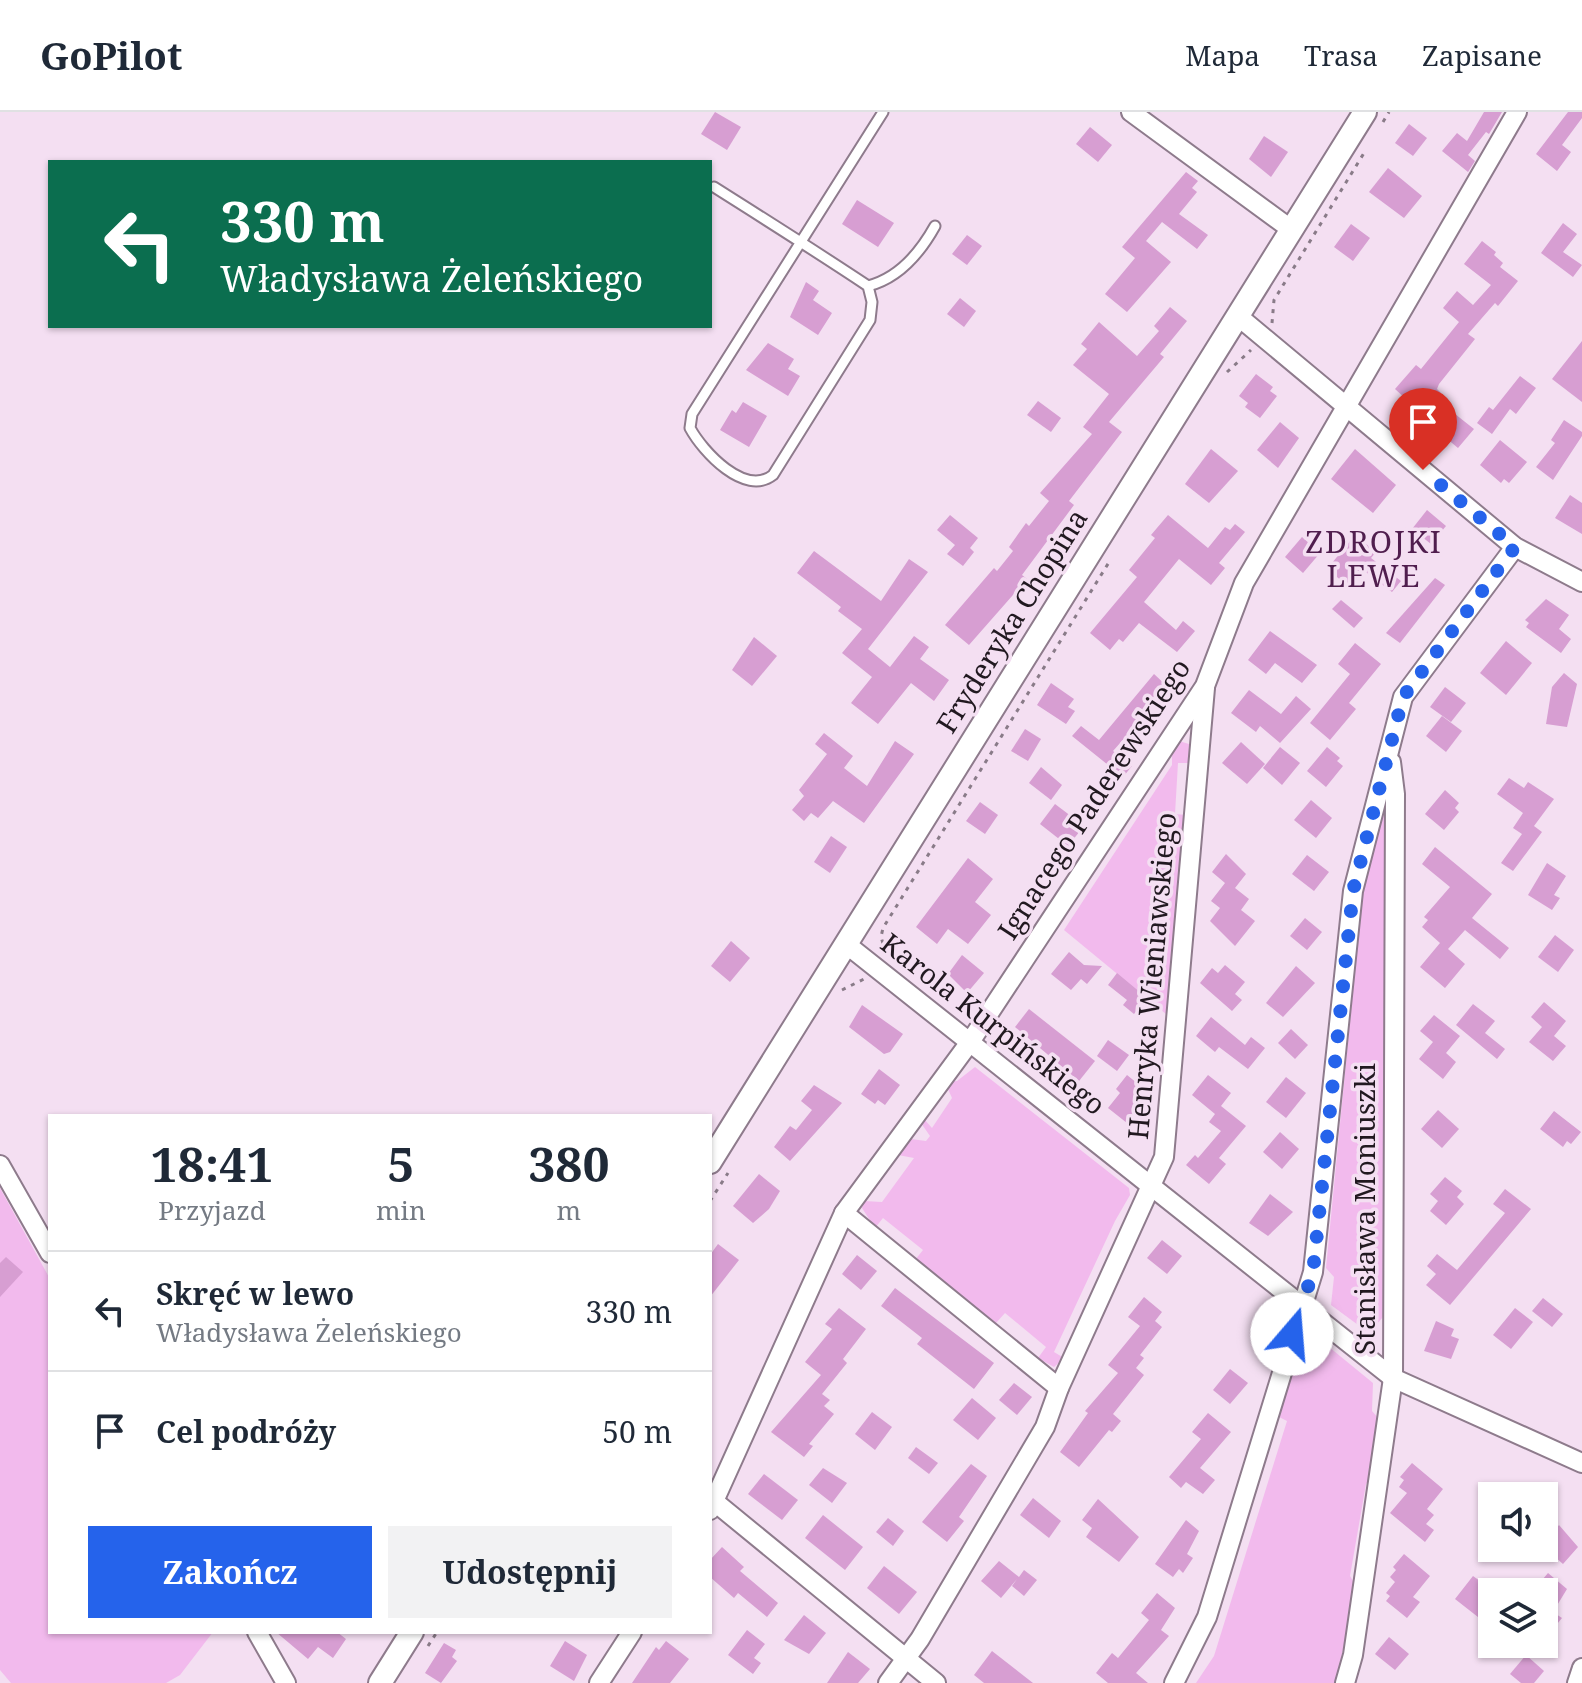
<!DOCTYPE html>
<html lang="pl">
<head>
<meta charset="utf-8">
<style>
  :root { --surface:#fff; --page:#f2f2f3; --text:#1f2937; --muted:#747a83; --line:#e0e1e3; --accent:#2563eb }
  body { margin:0; font-family:"Noto Serif",serif; background:var(--page); color:var(--text); height:100vh; display:flex; flex-direction:column; font-size:30px; white-space:nowrap }
  * { box-sizing:border-box; margin:0 }
  p { font-size:26px; color:var(--muted) }
  .icon { flex:none; width:44px; height:44px; fill:none; stroke:currentColor; stroke-width:2; stroke-linecap:round; stroke-linejoin:round }
  .map { position:relative; flex:1; overflow:hidden }
  .panel { position:absolute; left:48px; top:1002px; width:664px; height:520px; display:flex; flex-direction:column; background:var(--surface); border-radius:0px; box-shadow:0 2px 6px #0004 }
  .panel>* { flex:none }
  .guide { position:absolute; left:48px; top:48px; width:664px; height:168px; border-radius:0px; box-shadow:0 2px 6px #0004; background:#0b6e4f; color:#fff; overflow:hidden }
  .buttons { position:absolute; left:1478px; top:1370px; display:grid; gap:16px }
  .buttons a { display:grid; place-items:center; width:80px; height:80px; border-radius:0px; background:var(--surface); box-shadow:0 2px 6px #0004; font-size:40px }
  .pin { position:absolute; display:grid; place-items:center; width:68px; height:68px; color:#fff; margin:-82px -34px; border-radius:50% 50% 50% 0; rotate:-45deg; box-shadow:0 0 8px #0007 }
  .pin .icon { rotate:45deg }
  .me { position:absolute; width:88px; margin:-44px; rotate:18deg; stroke-linejoin:round; filter:drop-shadow(0 0 6px #0008) }
  .turn { display:flex; align-items:center; gap:28px; height:168px; padding:0 40px; font-size:36px }
  .turn .icon { width:104px; height:104px; stroke-width:2.5 }
  .turn b { display:block; font-size:56px; line-height:68px }
  .eta { display:flex; justify-content:space-evenly; align-items:center; height:136px; text-align:center }
  .eta b { font-size:48px; font-weight:700; line-height:56px }
  .primary-button { display:flex; gap:16px; margin-top:auto; padding:16px 40px }
  .primary-button a { flex:1; height:92px; border-radius:0px; background:var(--accent); color:#fff; font-size:32px; font-weight:700; line-height:92px; text-align:center }
  .primary-button a+a { background:var(--page); color:var(--text) }
  ul { padding:0; list-style:none }
  li { display:flex; align-items:center; gap:24px; height:120px; padding:0 40px; border-top:2px solid var(--line) }
  li div { flex:1 }
  li b { display:block; font-size:30px }
  li em { font-style:normal }
  header { display:flex; align-items:center; gap:48px; box-sizing:border-box; height:112px; padding:0 40px; background:var(--surface); border-bottom:2px solid var(--line) }
  header strong { font-size:38px }
  nav { display:flex; gap:44px; margin-inline-start:auto; font-size:28px }
  .map>svg:first-child { display:block }
  .green { fill:#f2baed }
  .building { fill:#d79ed2 }
  .lines { fill:none; stroke-linecap:round; stroke-linejoin:round }
  .service-casing { stroke:#8e7b8c; stroke-width:13 }
  .minor-casing { stroke:#8e7b8c; stroke-width:22 }
  .tertiary-casing { stroke:#8e7b8c; stroke-width:26 }
  .path { stroke:#897b88; stroke-width:3; stroke-dasharray:4 6; stroke-linecap:butt }
  .service { stroke:#fff; stroke-width:9 }
  .minor { stroke:#fff; stroke-width:18 }
  .tertiary { stroke:#fff; stroke-width:22 }
  .route { stroke:#2563eb; stroke-width:14; stroke-dasharray:0 25.2 }
  .labels { text-anchor:middle; stroke-width:7; stroke-linejoin:round; paint-order:stroke }
  .street-label { font-size:28px; fill:#211920; stroke:#f4dff2 }
  .neighbourhood-label { font-size:30px; letter-spacing:2px; fill:#501e4e; stroke:#f4dff2 }
</style>
</head>
<body>
<header>
<strong>GoPilot</strong>
<nav><a>Mapa</a><a>Trasa</a><a>Zapisane</a></nav>
</header>
<div class="map">
<svg width="1582" height="1571" viewBox="0 0 1582 1571">
  <rect width="100%" height="100%" fill="#f4dff2"/>
  <g class="green">
    <path d="M1179,629L1189,632V651H1178L1175,702L1186,703L1166,902L1064,818L1172,653V641Z"/>
    <path d="M1386,686L1383,1205L1369,1221L1331,1193L1334,1165L1326,1156L1363,776Z"/>
    <path d="M975,955L1129,1076L1130,1083L1115,1109L1054,1240L1064,1246L1054,1255L1038,1246L1046,1235L1005,1201L996,1211L915,1148L923,1138L883,1106L875,1116L862,1096L864,1089L882,1090L914,1046L898,1043L911,1027L926,1029L930,1024L921,1011L924,1007L932,1016L952,986L947,975L949,970L957,969Z"/>
    <path d="M0,1076L50,1167V1520H213L180,1563L166,1571H11L0,1558Z"/>
    <path d="M1318,1226L1373,1271L1372,1299L1379,1307L1371,1366L1366,1372L1350,1464L1356,1474L1336,1571H1196L1214,1544L1287,1309L1279,1305C1288,1279 1292,1239 1318,1226Z"/>
  </g>
  <g class="building">
    <path d="M715,0L741,15L727,38L701,22Z"/>
    <path d="M1484,0H1502L1489,22L1486,20L1468,43L1475,49L1468,60L1442,39L1457,21L1467,29Z"/>
    <path d="M1568,0H1582V6L1562,33L1571,40L1557,59L1536,42Z"/>
    <path d="M1409,12L1427,26L1413,44L1395,31Z"/>
    <path d="M1090,15L1112,33L1098,50L1076,32Z"/>
    <path d="M1264,24L1288,40L1271,65L1249,47Z"/>
    <path d="M1388,56L1422,84L1404,106L1369,80Z"/>
    <path d="M1186,60L1198,69L1192,76L1197,80L1179,102L1208,123L1197,137L1162,110L1146,129L1171,150L1127,200L1105,182L1135,146L1122,135Z"/>
    <path d="M857,88L894,111L878,135L842,112Z"/>
    <path d="M1563,111L1577,122L1563,140L1582,153L1573,165L1541,141Z"/>
    <path d="M1351,112L1370,126L1353,149L1334,135Z"/>
    <path d="M967,123L982,134L967,153L952,142Z"/>
    <path d="M1482,129L1496,140L1494,143L1503,151L1500,155L1518,169L1498,194L1495,191L1468,222L1475,227L1439,272L1437,277L1441,281L1436,287L1474,317L1458,336L1403,290L1406,287L1395,277L1416,253L1421,257L1459,210L1443,196L1457,179L1473,193L1491,173L1464,152Z"/>
    <path d="M806,170L819,179L813,188L832,201L818,223L790,205Z"/>
    <path d="M960,186L976,199L964,215L947,202Z"/>
    <path d="M1170,195L1187,209L1160,242L1164,245L1109,310L1122,320L1069,389L1074,393L1022,463L1027,467L969,533L945,513L994,456L997,459L1013,439L1009,435L1026,411L1029,414L1049,389L1040,381L1092,322L1083,315L1109,282L1073,253L1087,237L1081,232L1099,210L1137,244L1159,219L1154,214Z"/>
    <path d="M1582,229V290L1552,267Z"/>
    <path d="M768,231L794,247L788,257L800,264L788,284L746,258Z"/>
    <path d="M1256,262L1273,275L1270,279L1277,284L1260,306L1245,295L1248,291L1239,284Z"/>
    <path d="M1520,264L1536,276L1516,302L1510,297L1492,322L1477,311L1489,295L1493,298Z"/>
    <path d="M1038,289L1061,306L1051,320L1027,303Z"/>
    <path d="M743,290L767,304L749,335L720,318L732,298L736,301Z"/>
    <path d="M1564,308L1582,320V324L1553,368L1536,355L1555,331L1551,328Z"/>
    <path d="M1280,310L1299,326L1278,356L1257,338Z"/>
    <path d="M1500,328L1527,350L1509,371L1504,367L1501,371L1480,353Z"/>
    <path d="M1211,337L1238,359L1209,391L1185,372Z"/>
    <path d="M1355,337L1396,373L1373,401L1331,367Z"/>
    <path d="M1570,383L1582,391V422L1555,406Z"/>
    <path d="M1427,398L1446,414L1431,432L1412,417Z"/>
    <path d="M950,403L978,426L970,436L974,440L963,454L947,442L955,433L937,418Z"/>
    <path d="M1168,403L1208,436L1225,415L1230,418L1235,412L1245,420L1219,451L1225,456L1211,473L1179,447L1144,490L1176,518L1183,509L1195,519L1177,540L1139,511L1123,530L1119,527L1110,538L1090,521L1137,465L1129,458L1155,426L1151,423Z"/>
    <path d="M1355,423L1376,440L1371,446L1401,469L1392,480L1362,457L1347,473L1327,457Z"/>
    <path d="M1302,425L1320,441L1303,461L1285,445Z"/>
    <path d="M814,439L881,489L909,447L928,460L868,537L890,555L914,524L929,535L920,547L949,568L934,589L911,571L878,612L851,591L872,565L842,541L862,517L838,499L841,495L797,461Z"/>
    <path d="M1435,466L1445,473L1400,531L1386,521Z"/>
    <path d="M1546,487L1569,503L1559,517L1571,527L1561,541L1526,515L1529,511L1525,508Z"/>
    <path d="M1341,488L1363,506L1354,516L1332,497Z"/>
    <path d="M1270,519L1317,553L1302,571L1275,551L1266,562L1248,548Z"/>
    <path d="M754,525L777,544L752,574L732,558Z"/>
    <path d="M1506,529L1532,551L1506,583L1480,561Z"/>
    <path d="M1355,531L1381,552L1349,591L1356,597L1330,628L1310,611L1350,562L1338,552Z"/>
    <path d="M1564,561L1577,572L1567,615L1546,612L1552,575Z"/>
    <path d="M1154,562L1169,576L1113,639L1132,654L1123,665L1072,624L1081,614L1099,628Z"/>
    <path d="M1051,571L1074,587L1068,595L1075,599L1066,612L1037,593Z"/>
    <path d="M1445,575L1466,591L1451,610L1430,595Z"/>
    <path d="M1249,578L1281,602L1296,584L1311,597L1280,631L1260,614L1256,620L1231,601Z"/>
    <path d="M1442,604L1462,619L1446,640L1426,624Z"/>
    <path d="M1025,617L1041,627L1028,649L1011,639Z"/>
    <path d="M824,621L853,644L844,656L867,674L895,629L914,642L864,711L833,689L818,706L811,701L804,709L792,698L804,684L799,678L827,642L815,632Z"/>
    <path d="M1241,630L1265,652L1247,672L1222,651Z"/>
    <path d="M1280,635L1300,651L1282,673L1263,656Z"/>
    <path d="M1327,635L1340,646L1337,649L1343,654L1326,675L1307,659Z"/>
    <path d="M1041,655L1062,673L1051,688L1029,671Z"/>
    <path d="M1509,666L1524,676L1528,670L1554,687L1534,714L1542,720L1513,759L1501,751L1522,722L1513,716L1523,701L1497,682Z"/>
    <path d="M1445,678L1459,691L1455,696L1459,700L1444,718L1425,702Z"/>
    <path d="M1311,688L1332,706L1316,726L1294,708Z"/>
    <path d="M980,690L998,703L985,722L966,709Z"/>
    <path d="M1055,692L1084,714L1068,734L1040,712Z"/>
    <path d="M831,724L847,735L830,761L814,750Z"/>
    <path d="M1435,735L1492,782L1472,806L1509,836L1500,847L1465,818L1448,837L1465,852L1445,876L1420,855L1440,831L1422,815L1428,808L1424,805L1450,775L1422,752Z"/>
    <path d="M1226,742L1246,762L1235,776L1249,787L1241,798L1255,809L1235,834L1210,809L1220,796L1211,789L1225,771L1212,760Z"/>
    <path d="M1307,743L1329,760L1314,779L1292,762Z"/>
    <path d="M968,746L993,767L975,790L991,803L968,832L948,817L937,832L916,815Z"/>
    <path d="M1547,751L1566,764L1554,783L1560,786L1552,798L1528,783Z"/>
    <path d="M1305,806L1322,820L1307,838L1290,824Z"/>
    <path d="M1555,823L1574,838L1558,860L1538,845Z"/>
    <path d="M731,829L750,846L730,870L711,854Z"/>
    <path d="M1069,840L1084,853L1102,854L1087,872L1081,867L1071,878L1051,862Z"/>
    <path d="M962,843L984,861L967,881L948,862Z"/>
    <path d="M1225,853L1245,870L1235,882L1242,888L1232,899L1200,871L1212,856L1218,861Z"/>
    <path d="M1296,854L1315,871L1283,905L1266,891Z"/>
    <path d="M1117,861L1147,886L1134,902L1123,893L1127,888L1108,873Z"/>
    <path d="M1544,890L1566,909L1554,924L1566,934L1553,949L1529,930L1542,915L1531,905Z"/>
    <path d="M1473,892L1495,909L1485,921L1505,937L1497,947L1456,913Z"/>
    <path d="M862,893L903,922L890,940L884,942L849,915Z"/>
    <path d="M1029,897L1095,949L1079,969L1015,915Z"/>
    <path d="M1434,903L1460,924L1446,941L1456,950L1443,967L1419,947L1433,930L1420,919Z"/>
    <path d="M1211,905L1245,933L1251,925L1265,936L1248,957L1219,935L1215,940L1196,924Z"/>
    <path d="M1291,917L1308,933L1295,947L1278,931Z"/>
    <path d="M1108,928L1129,943L1117,959L1097,944Z"/>
    <path d="M879,957L900,973L885,993L878,988L875,992L861,982Z"/>
    <path d="M1127,963L1148,980L1127,1011L1108,996L1120,981L1116,977Z"/>
    <path d="M1208,963L1231,981L1221,994L1246,1014L1219,1046L1226,1052L1209,1072L1186,1053L1195,1043L1198,1046L1221,1019L1209,1010L1215,1002L1192,983Z"/>
    <path d="M1286,965L1306,981L1286,1006L1266,990Z"/>
    <path d="M814,973L842,991L790,1049L774,1035L790,1014L796,1018L812,998L801,989Z"/>
    <path d="M1438,998L1459,1017L1442,1036L1421,1017Z"/>
    <path d="M1554,999L1581,1020L1571,1032L1567,1029L1563,1035L1540,1017Z"/>
    <path d="M1280,1020L1299,1037L1282,1057L1263,1040Z"/>
    <path d="M759,1062L780,1079L769,1097L753,1111L733,1094Z"/>
    <path d="M1445,1065L1462,1079L1457,1085L1464,1092L1446,1113L1430,1099L1438,1089L1430,1082Z"/>
    <path d="M1505,1077L1531,1097L1450,1193L1426,1173L1436,1162L1427,1154L1437,1142L1457,1158L1505,1101L1493,1092Z"/>
    <path d="M1270,1082L1293,1100L1268,1124L1249,1111Z"/>
    <path d="M1162,1128L1182,1144L1167,1162L1147,1146Z"/>
    <path d="M718,1132L739,1148L710,1185V1143Z"/>
    <path d="M857,1143L877,1159L861,1178L842,1162Z"/>
    <path d="M6,1145L23,1160L0,1185V1151Z"/>
    <path d="M895,1176L994,1251L974,1277L917,1232L922,1226L881,1194Z"/>
    <path d="M1144,1185L1162,1200L1155,1209L1162,1215L1140,1243L1144,1246L1136,1256L1144,1263L1113,1302L1121,1309L1112,1320L1109,1318L1079,1355L1060,1340L1088,1301L1085,1299L1118,1261L1108,1253L1140,1214L1128,1205Z"/>
    <path d="M1543,1186L1563,1202L1552,1215L1532,1199Z"/>
    <path d="M839,1196L866,1217L843,1247L847,1251L822,1282L830,1288L824,1294L834,1302L809,1332L813,1334L804,1345L771,1320L821,1263L805,1250L832,1217L825,1212Z"/>
    <path d="M1515,1196L1533,1210L1511,1237L1493,1223Z"/>
    <path d="M1436,1209L1454,1217L1451,1224L1459,1227L1451,1247L1424,1239Z"/>
    <path d="M1230,1257L1248,1271L1230,1292L1213,1278Z"/>
    <path d="M1014,1271L1032,1285L1017,1303L999,1288Z"/>
    <path d="M972,1286L996,1306L978,1328L953,1308Z"/>
    <path d="M872,1300L892,1315L875,1338L855,1322Z"/>
    <path d="M1208,1301L1231,1320L1200,1356L1215,1368L1203,1382L1186,1370L1181,1376L1169,1365L1201,1327L1192,1320Z"/>
    <path d="M916,1335L938,1351L929,1362L908,1346Z"/>
    <path d="M1412,1351L1443,1377L1427,1397L1434,1403L1426,1412L1434,1418L1425,1430L1390,1401L1407,1381L1399,1375L1404,1368L1400,1365Z"/>
    <path d="M971,1352L987,1364L959,1405L964,1409L947,1430L922,1410Z"/>
    <path d="M823,1356L847,1371L832,1391L809,1373Z"/>
    <path d="M764,1362L798,1388L782,1408L748,1382Z"/>
    <path d="M1033,1386L1061,1409L1049,1426L1020,1403Z"/>
    <path d="M1098,1387L1139,1425L1119,1450L1086,1425L1092,1416L1082,1408Z"/>
    <path d="M823,1403L863,1435L845,1458L805,1426Z"/>
    <path d="M888,1406L904,1419L893,1434L876,1420Z"/>
    <path d="M1186,1408L1199,1419L1187,1442L1193,1446L1183,1461L1179,1457L1173,1465L1155,1452Z"/>
    <path d="M1559,1413L1578,1435L1563,1452L1544,1435V1423L1552,1414L1555,1418Z"/>
    <path d="M722,1435L744,1455L740,1459L778,1491L767,1505L738,1481L734,1486L710,1465V1448Z"/>
    <path d="M1404,1442L1430,1464L1413,1485L1420,1490L1407,1506L1386,1489L1390,1484L1386,1481L1395,1470L1390,1465L1396,1458L1393,1455Z"/>
    <path d="M999,1449L1019,1465L1024,1458L1037,1468L1024,1484L1012,1474L1017,1467L1001,1486L981,1469Z"/>
    <path d="M884,1454L917,1480L899,1502L867,1476Z"/>
    <path d="M1548,1461L1567,1477L1553,1500L1562,1506L1544,1528V1480H1532Z"/>
    <path d="M1473,1464L1491,1477L1482,1489L1492,1500V1516L1455,1487Z"/>
    <path d="M1157,1481L1175,1496L1161,1518L1169,1524L1136,1561L1148,1571H1108L1096,1561L1112,1541L1118,1546L1149,1508L1141,1501Z"/>
    <path d="M804,1503L826,1521L809,1542L784,1528Z"/>
    <path d="M747,1518L765,1532L754,1546L761,1551L753,1562L728,1543Z"/>
    <path d="M276,1520H337L346,1527L333,1546L318,1535L308,1547Z"/>
    <path d="M1389,1525L1409,1542L1395,1558L1375,1542Z"/>
    <path d="M565,1529L587,1543L574,1569L550,1554Z"/>
    <path d="M666,1529L689,1547L670,1571H632L656,1535L659,1538Z"/>
    <path d="M444,1531L456,1538L452,1545L457,1549L441,1571L425,1561Z"/>
    <path d="M992,1539L1033,1571H984L974,1563Z"/>
    <path d="M848,1540L870,1557L858,1571H827Z"/>
    <path d="M1526,1543L1544,1559L1534,1571H1521L1510,1562Z"/>
  </g>
  <g class="lines">
    <defs>
      <g id="service">
        <path d="M714,75C766,108 817,140 868,174L872,190L870,208L773,363C745,385 703,340 690,316L692,302L883,0"/>
        <path d="M868,174C899,166 920,141 935,114"/>
      </g>
      <g id="minor">
        <path d="M1131,0L1292,118"/>
        <path d="M1239,205L1515,435L1582,470"/>
        <path d="M846,832L1393,1266L1582,1351"/>
        <path d="M0,1053L50,1141"/>
        <path d="M844,1101L1059,1276"/>
        <path d="M710,1386L936,1571"/>
        <path d="M710,1398L844,1101L970,930L1205,574L1244,471L1517,0"/>
        <path d="M257,1520L286,1571"/>
        <path d="M599,1571L632,1520"/>
        <path d="M888,1571L920,1527L1045,1315L1059,1276L1164,1045L1205,576"/>
        <path d="M1174,1571L1207,1505L1313,1160L1353,779L1403,585L1515,435"/>
        <path d="M1345,1571L1353,1543L1393,1266L1395,682L1391,650"/>
        <path d="M1577,1571L1582,1556"/>
      </g>
      <g id="tertiary">
        <path d="M710,1050L1365,0"/>
        <path d="M380,1571L412,1520"/>
      </g>
    </defs>
    <use href="#service" class="service-casing"/>
    <use href="#minor" class="minor-casing"/>
    <use href="#tertiary" class="tertiary-casing"/>
    <g class="path">
      <path d="M1383,10L1389,0"/>
      <path d="M1272,211L1274,188L1364,41"/>
      <path d="M1227,260L1251,238"/>
      <path d="M886,841L881,825L883,816L1111,447"/>
      <path d="M842,878L864,867"/>
      <path d="M710,1089L728,1061"/>
      <path d="M428,1534L437,1520"/>
    </g>
    <use href="#service" class="service"/>
    <use href="#minor" class="minor"/>
    <use href="#tertiary" class="tertiary"/>
  </g>
  <g class="lines">
    <path class="route" d="M1292,1222L1313,1160L1353,779L1403,585L1515,435L1423,358"/>
  </g>
  <g class="labels">
    <g class="street-label">
      <text transform="translate(1012 509) rotate(-58)" y="10">Fryderyka Chopina</text>
      <text transform="translate(1094 687) rotate(-57)" y="10">Ignacego Paderewskiego</text>
      <text transform="translate(1152 864) rotate(-85)" y="10">Henryka Wieniawskiego</text>
      <text transform="translate(993 912) rotate(38)" y="10">Karola Kurpińskiego</text>
      <text transform="translate(1365 1097) rotate(-90)" y="10">Stanisława Moniuszki</text>
    </g>
    <g class="neighbourhood-label">
      <text x="1374" y="441">ZDROJKI<tspan x="1374" dy="34">LEWE</tspan></text>
    </g>
  </g>
</svg>
<div class="buttons">
<a><svg class="icon" aria-label="sound" viewBox="0 0 24 24"><path d="M4 9h4l5-4v14l-5-4H4zM17 9q2 3 0 6"/></svg></a>
<a><svg class="icon" aria-label="layers" viewBox="0 0 24 24"><path d="M12 4l9 5-9 5-9-5zM3 14l9 5 9-5"/></svg></a>
</div>
<div class="pin" style="left:1423px;top:358px;background:#d93025"><svg class="icon" aria-label="arrive" viewBox="0 0 24 24"><path d="M6 21V4h12l-3 4 3 4H6"/></svg></div>
<svg class="me" style="left:1292px;top:1222px" viewBox="-20 -20 40 40"><circle r="19" fill="#fff"/><path d="M0-13L10 11 0 6-10 11z" fill="#2563eb"/></svg>
<div class="guide">
<div class="turn"><svg class="icon" aria-label="left" viewBox="0 0 24 24"><path d="M17 20v-9H6M10 6l-5 5 5 5"/></svg><div><b>330 m</b>Władysława Żeleńskiego</div></div>
</div>
<section class="panel">
<div class="eta">
<div><b>18:41</b><p>Przyjazd</p></div>
<div><b>5</b><p>min</p></div>
<div><b>380</b><p>m</p></div>
</div>
<ul>
<li><svg class="icon" aria-label="left" viewBox="0 0 24 24"><path d="M17 20v-9H6M10 6l-5 5 5 5"/></svg><div><b>Skręć w lewo</b><p>Władysława Żeleńskiego</p></div><em>330 m</em></li>
<li><svg class="icon" aria-label="arrive" viewBox="0 0 24 24"><path d="M6 21V4h12l-3 4 3 4H6"/></svg><div><b>Cel podróży</b></div><em>50 m</em></li>
</ul>
<div class="primary-button"><a>Zakończ</a><a>Udostępnij</a></div>
</section>
</div>
</body>
</html>
